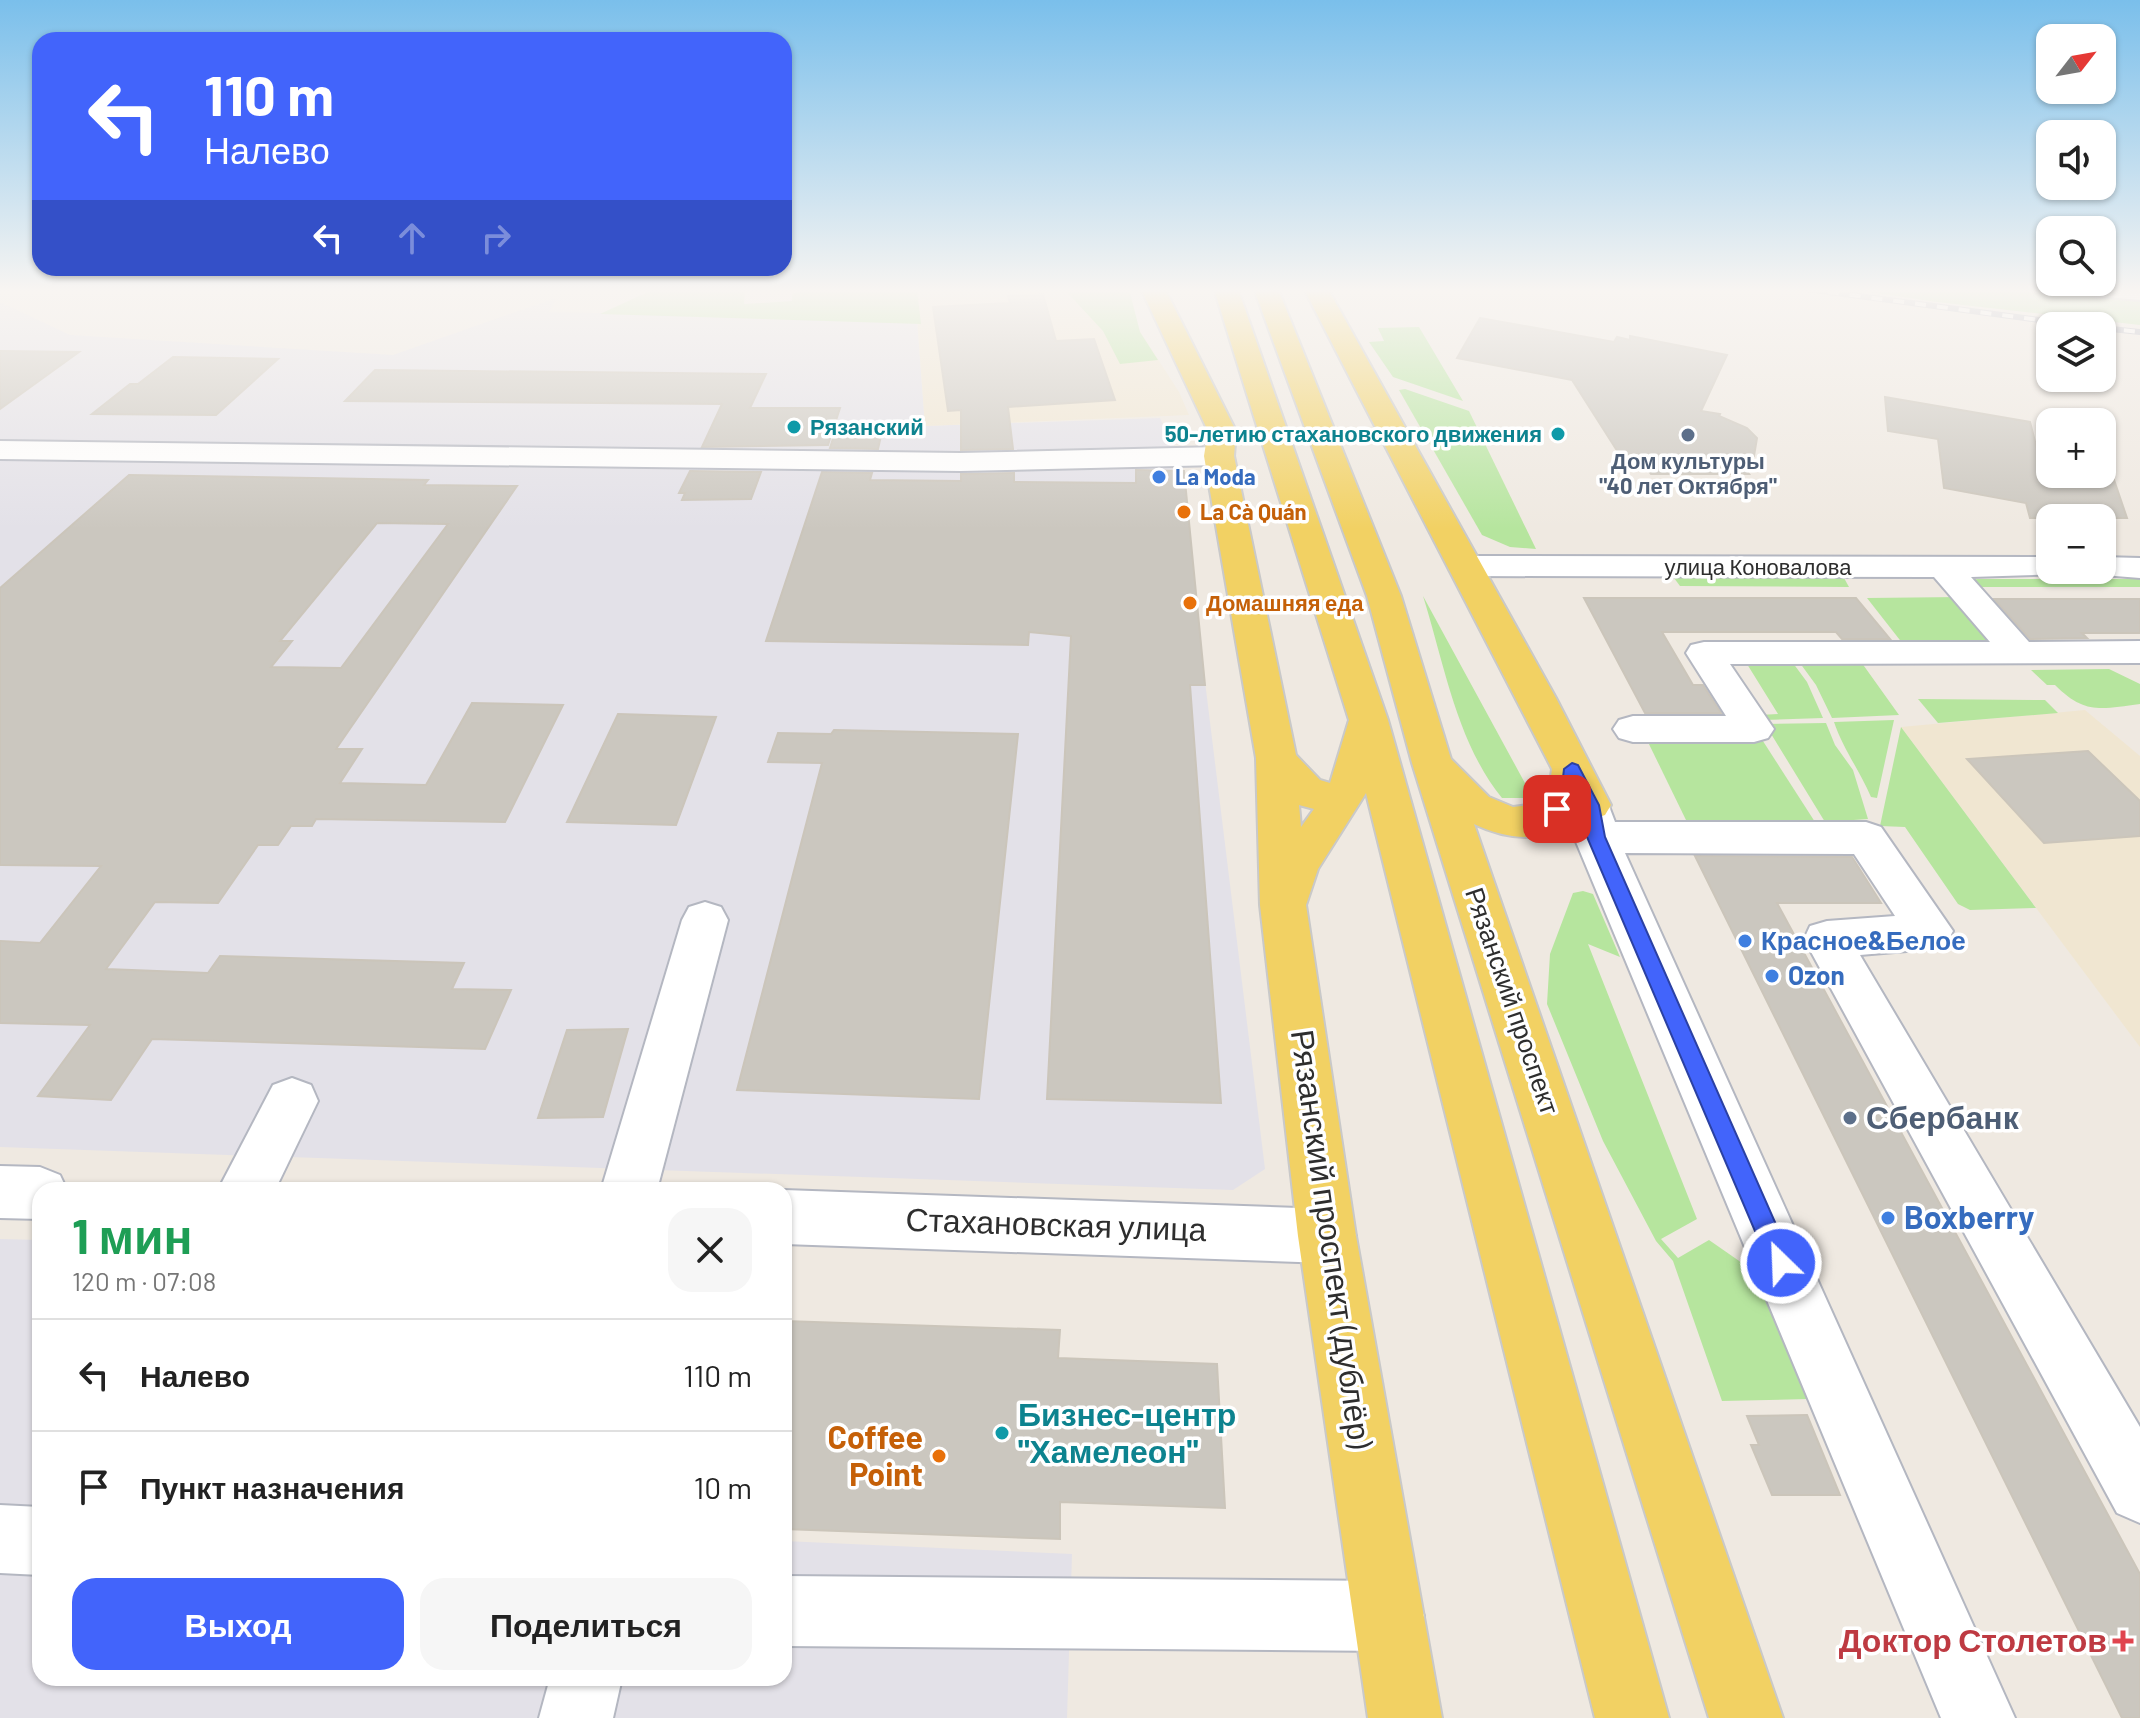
<!DOCTYPE html>
<html lang="ru">
<head>
<meta charset="utf-8">
<style>
  :root { --surface:#fff; --page:#f6f6f6; --text:#222; --muted:#767676; --line:#e0e0e0; --accent:#4264fb }
  body { margin:0; font-family:Barlow,sans-serif; background:var(--page); color:var(--text); height:100vh; display:flex; flex-direction:column; font-size:30px; white-space:nowrap }
  * { box-sizing:border-box; margin:0 }
  p { font-size:26px; color:var(--muted) }
  .icon { flex:none; width:44px; height:44px; fill:none; stroke:currentColor; stroke-width:2; stroke-linecap:round; stroke-linejoin:round }
  .map { position:relative; flex:1; overflow:hidden }
  .drawer { position:absolute; left:32px; top:1182px; width:760px; height:504px; display:flex; flex-direction:column; background:var(--surface); border-radius:24px; box-shadow:0 2px 6px #0004 }
  .drawer>* { flex:none }
  .top-card { position:absolute; left:32px; top:32px; width:760px; height:244px; border-radius:24px; box-shadow:0 2px 6px #0004; background:#4264fb; color:#fff; overflow:hidden }
  .needle { width:52px; rotate:59deg }
  .fabs { position:absolute; left:2036px; top:24px; display:grid; gap:16px }
  .fabs a { display:grid; place-items:center; width:80px; height:80px; border-radius:16px; background:var(--surface); box-shadow:0 2px 6px #0004; font-size:40px }
  .pin { position:absolute; display:grid; place-items:center; width:68px; height:68px; color:#fff; margin:-34px; border-radius:16px; box-shadow:0 4px 12px #0006 }
  .me { position:absolute; width:88px; margin:-44px; rotate:336deg; stroke-linejoin:round; filter:drop-shadow(0 0 6px #0008) }
  .turn { display:flex; align-items:center; gap:28px; height:168px; padding:0 40px; font-size:36px }
  .turn .icon { width:104px; height:104px; stroke-width:2.5 }
  .turn b { display:block; font-size:56px; line-height:68px }
  .lanes { display:flex; align-items:center; height:76px; padding:0 40px; background:#0003; justify-content:center; gap:40px; direction:ltr }
  .lanes .off { opacity:.35 }
  .round { display:grid; place-items:center; flex:none; width:84px; height:84px; border-radius:24px; background:var(--page) }
  .overview { display:flex; align-items:center; justify-content:space-between; height:136px; padding:0 40px }
  h1 { font-size:48px; font-weight:700; line-height:60px; color:#1e9e55 }
  .primary-button { display:flex; gap:16px; margin-top:auto; padding:16px 40px }
  .primary-button a { flex:1; height:92px; border-radius:24px; background:var(--accent); color:#fff; font-size:32px; font-weight:700; line-height:92px; text-align:center }
  .primary-button a+a { background:var(--page); color:var(--text) }
  ul { padding:0; list-style:none }
  li { display:flex; align-items:center; gap:24px; height:112px; padding:0 40px; border-top:2px solid var(--line) }
  li div { flex:1 }
  li b { display:block; font-size:30px }
  li em { font-style:normal }
  .map>svg:first-child { display:block }
  .industrial { fill:#e3e1e8 }
  .education { fill:#f0e6d1 }
  .green { fill:#b6e59e }
  .building { fill:#cbc7bf; stroke:#cbc5ba; stroke-width:2; fill-rule:evenodd }
  .lines { fill:none; stroke-linecap:round; stroke-linejoin:round }
  .minor-casing { stroke:#b4b7c1; stroke-width:4 }
  .major-casing { stroke:#c9c9c9; stroke-width:4 }
  .minor { fill:#fff; fill-rule:evenodd }
  .major { fill:#f2d163; fill-rule:evenodd }
  .rail-casing { stroke:#a3a6b8; stroke-width:6 }
  .rail { stroke:#fff; stroke-width:4; stroke-dasharray:11; stroke-linecap:butt }
  .route { fill:#4264fb; stroke:#2b41a3; stroke-width:2 }
  .culture-dot { fill:#0f9aa8; stroke:#fff; stroke-width:3 }
  .service-dot { fill:#5c6f8a; stroke:#fff; stroke-width:3 }
  .shop-dot { fill:#3f7fe0; stroke:#fff; stroke-width:3 }
  .food-dot { fill:#e8710a; stroke:#fff; stroke-width:3 }
  .health-dot { fill:#e0444e; stroke:#fff; stroke-width:3 }
  .labels { text-anchor:middle; stroke-width:7; stroke-linejoin:round; paint-order:stroke }
  .far-culture-label { font-size:22px; font-weight:bold; fill:#0d838f; stroke:#fff; text-anchor:start }
  .far-service-label { font-size:22px; font-weight:bold; fill:#4e5e75; stroke:#fff }
  .far-shop-label { font-size:22px; font-weight:bold; fill:#366cbe; stroke:#fff; text-anchor:start }
  .far-food-label { font-size:22px; font-weight:bold; fill:#c56008; stroke:#fff; text-anchor:start }
  .far-street-label { font-size:22px; fill:#2e2e2e; stroke:#fff }
  .shop-label { font-size:26px; font-weight:bold; fill:#366cbe; stroke:#fff; text-anchor:start }
  .street-label { font-size:26px; fill:#2e2e2e; stroke:#fff }
  .near-service-label { font-size:32px; font-weight:bold; fill:#4e5e75; stroke:#fff; text-anchor:start }
  .near-shop-label { font-size:32px; font-weight:bold; fill:#366cbe; stroke:#fff; text-anchor:start }
  .near-street-label { font-size:32px; fill:#2e2e2e; stroke:#fff }
  .near-culture-label { font-size:32px; font-weight:bold; fill:#0d838f; stroke:#fff; text-anchor:start }
  .near-food-label { font-size:32px; font-weight:bold; fill:#c56008; stroke:#fff; text-anchor:end }
  .near-health-label { font-size:32px; font-weight:bold; fill:#be3a42; stroke:#fff; text-anchor:end }
</style>
</head>
<body>
<div class="map">
<svg width="2140" height="1718" viewBox="0 0 2140 1718">
  <rect width="100%" height="100%" fill="#efe9e1"/>
  <g class="industrial">
    <path d="M556,298L549,312L917,320L925,426L1160,418L1177,454L1265,1169L1233,1190L0,1147V302L70,335L393,355Z"/>
    <path d="M0,1239L40,1240V1678H784V1541L1072,1554L1067,1718H0Z"/>
  </g>
  <g class="education">
    <path d="M915,289H1123L1134,322L1179,392L1189,415L925,426Z"/>
    <path d="M2085,710L2140,756V1047L1901,727Z"/>
  </g>
  <g class="green">
    <path d="M654,289H745L744,304L792,301V294L805,289H917L921,324L600,314Z"/>
    <path d="M1064,289H1129L1140,332L1158,360L1120,364L1103,331Z"/>
    <path d="M1849,289H2053L2140,296V325L1937,302Z"/>
    <path d="M1419,327L1463,401L1393,377L1369,342L1384,341L1378,328Z"/>
    <path d="M1405,389L1469,411L1536,549L1510,547L1482,535L1399,390Z"/>
    <path d="M1674,578H1844L1849,587L1680,586Z"/>
    <path d="M1978,579H2140V587H1965L1969,580Z"/>
    <path d="M1423,596L1526,785L1525,798H1502C1457,743 1444,663 1423,596Z"/>
    <path d="M1960,597L1989,635L1987,640L1903,644L1867,598Z"/>
    <path d="M1790,659L1807,682L1823,718L1763,720L1759,715L1778,714L1747,664L1728,663Z"/>
    <path d="M1797,659H1859L1899,715L1832,718L1816,685Z"/>
    <path d="M2109,669L2140,684V704C2101,709 2085,715 2055,685H2047L2031,670Z"/>
    <path d="M1918,699L2045,700L2058,713L1938,723Z"/>
    <path d="M1894,720L1877,798L1871,797C1860,771 1843,749 1834,722Z"/>
    <path d="M1826,723L1835,745L1853,770L1868,819L1825,822L1765,724Z"/>
    <path d="M1901,727L2036,908L1970,910L1958,904L1905,827L1880,826Z"/>
    <path d="M1646,738H1761L1815,822L1686,820Z"/>
    <path d="M1583,891L1593,894L1620,957L1588,944L1697,1219L1661,1239L1678,1258L1709,1240L1755,1272L1808,1399L1722,1401L1673,1261L1656,1241L1603,1141L1547,1004L1550,954L1573,893Z"/>
  </g>
  <g class="building">
    <path d="M1043,294L1056,341L1094,339L1115,400L1008,407L1013,449L961,450V410L948,411L933,307L1010,303L1008,296Z"/>
    <path d="M1480,318L1614,342L1617,337L1630,340V336L1727,355L1701,411L1720,414L1719,416L1747,428L1757,438L1754,456L1737,460L1749,474H1651L1641,460H1623L1572,380L1457,358Z"/>
    <path d="M0,351L79,352L0,409Z"/>
    <path d="M173,357L278,359L216,415L92,414L130,384H138Z"/>
    <path d="M375,370L766,374L750,408H840L828,445L702,447L722,404L345,401Z"/>
    <path d="M1885,397L2030,422L2039,457L2050,459V474H2112L2127,518H2030L2026,503L1944,488L1938,439L1888,431Z"/>
    <path d="M837,426L883,427L878,449L830,448Z"/>
    <path d="M1136,470L1184,471L1205,685H1190L1221,1103L1047,1099L1071,636L1029,632L1028,645L766,641L822,472L872,473L870,480L961,481V474L1014,473V482L1136,483Z"/>
    <path d="M690,471L761,472L751,499L682,500L685,493H679Z"/>
    <path d="M129,475L428,480L424,485L517,486L336,749H362L340,783L426,785L472,703L563,705L505,822L316,819L312,826H291L278,845H258L218,903L155,902L106,969L208,973L220,956L464,963L452,989L511,990L485,1049L152,1039L111,1100L38,1096L90,1025L0,1023V941L40,943L101,866L0,865V588ZM377,523L448,524L341,668L271,667L292,641H280Z"/>
    <path d="M1584,598H1856L1890,639H1842L1836,632H1662L1693,685H1703L1721,713H1645Z"/>
    <path d="M1994,599H2140V633H2082L2087,638L2030,639Z"/>
    <path d="M618,714L716,717L676,825L567,822Z"/>
    <path d="M834,730L1018,734L979,1099L737,1090L822,763L768,762L778,733L831,734Z"/>
    <path d="M2088,751L2140,801V836L2044,843L1967,759Z"/>
    <path d="M1695,856L1852,857L1881,903H1777L2140,1574V1718H2122Z"/>
    <path d="M628,1029L603,1117L538,1118L567,1030Z"/>
    <path d="M784,1321L1060,1330L1058,1358L1217,1364L1225,1508L1060,1502V1539L784,1529Z"/>
    <path d="M1807,1415L1840,1495H1772L1751,1445H1759L1747,1416Z"/>
  </g>
  <g class="lines">
    <defs>
      <g id="minor">
        <path d="M2083,289H2140V300L2095,296Z"/>
        <path d="M0,441L960,453L1219,447L1230,450L1234,456L1230,462L1219,465L960,471L0,459Z"/>
        <path d="M1466,556L2050,557V570H2065L2062,574L1971,577L2029,642L2140,641V663L1730,664L1774,729L1768,738L1754,742H1633L1619,738L1613,729L1619,720L1633,716H1726L1686,653L1691,645L1704,642H1990L1934,577L1466,576L1454,573L1449,566L1454,559Z"/>
        <path d="M2102,557L2140,558V578L2090,574L2087,570H2102Z"/>
        <path d="M1592,797L1607,801L1615,822H1866L1881,827L1953,931L1946,944L1930,949L1860,955L2140,1427V1523L2117,1513L1804,939L1810,926L1827,921L1895,916L1854,854L1625,853L2015,1718H1941L1574,837L1571,812L1577,801Z"/>
        <path d="M705,902L721,907L728,920L657,1190H601L682,920L689,907Z"/>
        <path d="M292,1078L311,1085L318,1101L275,1190H218L273,1085Z"/>
        <path d="M0,1166L40,1167L60,1175L67,1190H40V1219L0,1218Z"/>
        <path d="M784,1190L1327,1209L1347,1217L1356,1236L1347,1255L1327,1263L784,1244Z"/>
        <path d="M0,1505L40,1507V1575L0,1573Z"/>
        <path d="M784,1576L1389,1581L1414,1591L1424,1616L1414,1641L1389,1651L784,1646Z"/>
        <path d="M550,1678H622L613,1718H539Z"/>
      </g>
      <g id="major">
        <path d="M1141,289H1165L1236,431L1234,456L1296,755L1320,780L1330,783L1349,720L1214,289H1238L1388,720L1669,1718H1595L1366,793L1318,869L1306,905L1356,1236L1442,1718H1368L1298,1236L1260,905L1256,758L1204,456L1208,431ZM1299,805L1314,809L1301,827Z"/>
        <path d="M1254,289H1278L1401,596L1451,759L1489,797L1513,807L1537,804L1549,792L1552,769L1304,289H1328L1556,698L1611,805L1605,815L1590,820L1576,816C1549,845 1507,840 1474,824L1783,1718H1709L1412,763L1367,596Z"/>
      </g>
    </defs>
    <use href="#minor" class="minor-casing"/>
    <use href="#major" class="major-casing"/>
    <use href="#minor" class="minor"/>
    <use href="#major" class="major"/>
    <defs>
      <g id="rail">
        <path d="M1806,289L2084,326"/>
        <path d="M2102,328L2140,332"/>
      </g>
    </defs>
    <use href="#rail" class="rail-casing"/>
    <use href="#rail" class="rail"/>
  </g>
  <linearGradient id="sky" x2="0" y2="1"><stop stop-color="#7abfeb"/><stop offset="0.55" stop-color="#f8f5f2"/><stop offset="1" stop-color="#f8f5f2" stop-opacity="0"/></linearGradient>
  <rect width="2140" height="529" fill="url(#sky)"/>
  <path class="route" d="M1572,763L1578,765L1599,805L1605,837L1793,1263L1790,1271L1781,1275L1772,1271L1587,837L1578,797L1564,813H1551L1549,809L1561,795L1564,769Z"/>
  <g class="culture-dot">
    <circle cx="794" cy="427" r="8"/>
    <circle cx="1558" cy="434" r="8"/>
    <circle cx="1002" cy="1433" r="8"/>
  </g>
  <g class="service-dot">
    <circle cx="1688" cy="435" r="8"/>
    <circle cx="1850" cy="1118" r="8"/>
  </g>
  <g class="shop-dot">
    <circle cx="1159" cy="477" r="8"/>
    <circle cx="1745" cy="941" r="8"/>
    <circle cx="1772" cy="976" r="8"/>
    <circle cx="1888" cy="1218" r="8"/>
  </g>
  <g class="food-dot">
    <circle cx="1184" cy="512" r="8"/>
    <circle cx="1190" cy="603" r="8"/>
    <circle cx="939" cy="1456" r="8"/>
  </g>
  <path class="health-dot" d="M2119 1629h8v8h8v8h-8v8h-8v-8h-8v-8h8z"/>
  <g class="labels">
    <g class="far-culture-label">
      <text x="810" y="435">Рязанский</text>
      <text x="1542" y="442" text-anchor="end">50-летию стахановского движения</text>
    </g>
    <g class="far-service-label">
      <text x="1688" y="469">Дом культуры<tspan x="1688" dy="25">"40 лет Октября"</tspan></text>
    </g>
    <g class="far-shop-label">
      <text x="1175" y="485">La Moda</text>
    </g>
    <g class="far-food-label">
      <text x="1200" y="520">La Cà Quán</text>
      <text x="1206" y="611">Домашняя еда</text>
    </g>
    <g class="far-street-label">
      <text x="1758" y="575">улица Коновалова</text>
    </g>
    <g class="shop-label">
      <text x="1761" y="950">Красное&amp;Белое</text>
      <text x="1788" y="985">Ozon</text>
    </g>
    <g class="street-label">
      <text transform="translate(1512 1001) rotate(71)" y="9">Рязанский проспект</text>
    </g>
    <g class="near-service-label">
      <text x="1866" y="1129">Сбербанк</text>
    </g>
    <g class="near-shop-label">
      <text x="1904" y="1229">Boxberry</text>
    </g>
    <g class="near-street-label">
      <text transform="translate(1056 1225) rotate(2)" y="11">Стахановская улица</text>
      <text transform="translate(1331 1239) rotate(82)" y="11">Рязанский проспект (дублёр)</text>
    </g>
    <g class="near-culture-label">
      <text x="1018" y="1426">Бизнес-центр<tspan x="1018" dy="37">"Хамелеон"</tspan></text>
    </g>
    <g class="near-food-label">
      <text x="923" y="1449">Coffee<tspan x="923" dy="37">Point</tspan></text>
    </g>
    <g class="near-health-label">
      <text x="2107" y="1652">Доктор Столетов</text>
    </g>
  </g>
</svg>
<div class="fabs">
<a><svg class="needle" viewBox="-14 -14 28 28"><path d="M0-13l5 13h-10z" fill="#e53935"/><path d="M0 13l5-13h-10z" fill="#767676"/></svg></a>
<a><svg class="icon" aria-label="sound" viewBox="0 0 24 24"><path d="M4 9h4l5-4v14l-5-4H4zM17 9q2 3 0 6"/></svg></a>
<a><svg class="icon" aria-label="search" viewBox="0 0 24 24"><circle cx="10" cy="10" r="6"/><path d="M15 15l6 6"/></svg></a>
<a><svg class="icon" aria-label="layers" viewBox="0 0 24 24"><path d="M12 4l9 5-9 5-9-5zM3 14l9 5 9-5"/></svg></a>
<a>+</a>
<a>−</a>
</div>
<div class="pin" style="left:1557px;top:809px;background:#d93025"><svg class="icon" aria-label="arrive" viewBox="0 0 24 24"><path d="M6 21V4h12l-3 4 3 4H6"/></svg></div>
<svg class="me" style="left:1781px;top:1263px" viewBox="-20 -20 40 40"><circle r="17" fill="#4264fb" stroke="#fff" stroke-width="3"/><path d="M0-11L8 9 0 5-8 9z" fill="#fff"/></svg>
<div class="top-card">
<div class="turn"><svg class="icon" aria-label="left" viewBox="0 0 24 24"><path d="M17 20v-9H6M10 6l-5 5 5 5"/></svg><div><b>110 m</b>Налево</div></div>
<div class="lanes"><svg class="icon" aria-label="left" viewBox="0 0 24 24"><path d="M17 20v-9H6M10 6l-5 5 5 5"/></svg><svg class="icon off" aria-label="ahead" viewBox="0 0 24 24"><path d="M12 20V5M6 11l6-6 6 6"/></svg><svg class="icon off" aria-label="right" viewBox="0 0 24 24"><path d="M7 20v-9h11M14 6l5 5-5 5"/></svg></div>
</div>
<section class="drawer">
<div class="overview"><div><h1>1 мин</h1><p>120 m · 07:08</p></div><a class="round"><svg class="icon" aria-label="close" viewBox="0 0 24 24"><path d="M6 6l12 12M18 6L6 18"/></svg></a></div>
<ul>
<li><svg class="icon" aria-label="left" viewBox="0 0 24 24"><path d="M17 20v-9H6M10 6l-5 5 5 5"/></svg><div><b>Налево</b></div><em>110 m</em></li>
<li><svg class="icon" aria-label="arrive" viewBox="0 0 24 24"><path d="M6 21V4h12l-3 4 3 4H6"/></svg><div><b>Пункт назначения</b></div><em>10 m</em></li>
</ul>
<div class="primary-button"><a>Выход</a><a>Поделиться</a></div>
</section>
</div>
</body>
</html>
